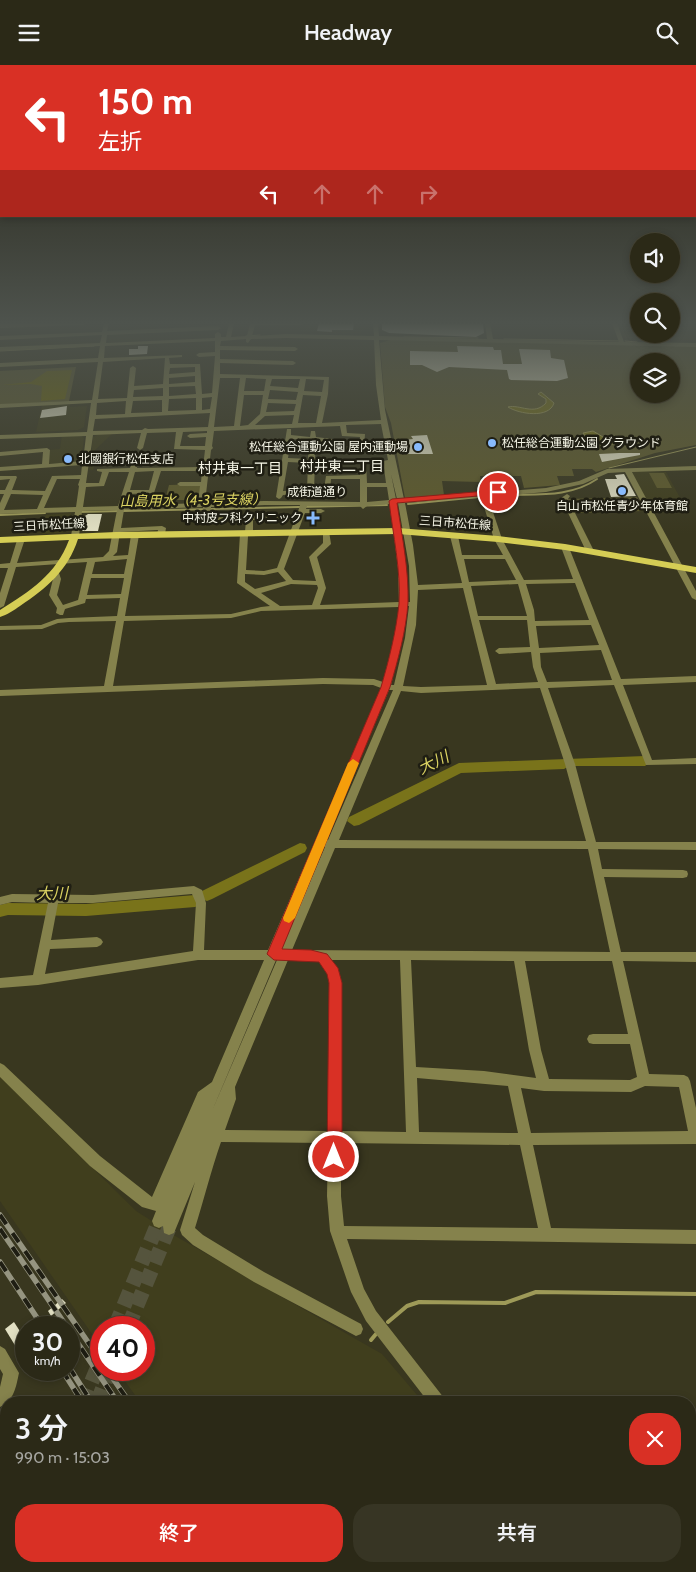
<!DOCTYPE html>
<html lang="ja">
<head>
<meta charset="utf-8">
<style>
  :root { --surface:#2b2917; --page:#373524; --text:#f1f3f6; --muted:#a6a6a1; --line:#474536; --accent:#d93025 }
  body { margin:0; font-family:Cabin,"Noto Sans JP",sans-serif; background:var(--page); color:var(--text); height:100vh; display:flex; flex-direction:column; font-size:19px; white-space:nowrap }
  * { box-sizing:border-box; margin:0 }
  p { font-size:16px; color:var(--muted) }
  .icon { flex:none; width:28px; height:28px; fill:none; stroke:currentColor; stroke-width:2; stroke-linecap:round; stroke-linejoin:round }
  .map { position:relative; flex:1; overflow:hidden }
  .panel { position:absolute; left:0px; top:1331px; width:696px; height:176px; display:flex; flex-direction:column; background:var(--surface); border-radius:20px 20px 0 0; box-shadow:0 2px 8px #0003,0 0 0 1px var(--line) }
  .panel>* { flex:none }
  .banner { position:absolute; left:0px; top:0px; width:696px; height:152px; box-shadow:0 2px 8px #0003,0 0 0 1px var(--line); background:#d93025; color:#fff; overflow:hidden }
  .fabs { position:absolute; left:630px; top:168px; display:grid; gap:10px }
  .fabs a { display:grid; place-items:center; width:50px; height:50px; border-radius:50%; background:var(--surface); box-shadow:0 2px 8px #0003,0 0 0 1px var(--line); font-size:25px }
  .speed { position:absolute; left:15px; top:1251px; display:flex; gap:10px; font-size:25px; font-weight:700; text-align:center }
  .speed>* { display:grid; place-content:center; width:65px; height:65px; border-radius:50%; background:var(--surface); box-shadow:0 2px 8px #0003,0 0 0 1px var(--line); line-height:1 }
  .speed small { font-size:12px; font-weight:400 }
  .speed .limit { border:8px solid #d22; background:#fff; color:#111 }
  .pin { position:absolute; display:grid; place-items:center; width:42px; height:42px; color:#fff; margin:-21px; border:2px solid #fff; border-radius:50%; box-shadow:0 1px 5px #0007 }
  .me { position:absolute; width:55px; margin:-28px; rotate:0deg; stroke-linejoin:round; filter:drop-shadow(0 0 4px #0008) }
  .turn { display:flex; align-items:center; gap:18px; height:105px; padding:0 15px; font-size:22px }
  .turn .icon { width:65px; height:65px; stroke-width:2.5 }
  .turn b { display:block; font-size:35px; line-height:42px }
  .lanes { display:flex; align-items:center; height:48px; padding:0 15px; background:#0003; justify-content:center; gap:25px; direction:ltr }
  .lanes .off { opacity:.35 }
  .round { display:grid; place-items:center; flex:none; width:52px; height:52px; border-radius:20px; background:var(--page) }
  .summary { display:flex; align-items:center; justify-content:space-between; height:85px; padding:0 15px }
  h1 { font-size:30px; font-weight:600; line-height:38px }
  .primary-button { display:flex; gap:10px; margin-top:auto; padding:10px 15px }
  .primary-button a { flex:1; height:58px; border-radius:20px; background:var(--accent); color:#fff; font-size:20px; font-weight:600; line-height:58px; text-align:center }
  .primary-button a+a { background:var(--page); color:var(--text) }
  header { display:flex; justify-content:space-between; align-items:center; height:65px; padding:0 15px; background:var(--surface); font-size:22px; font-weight:600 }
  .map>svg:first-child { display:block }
  .built { fill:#403e1d }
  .green { fill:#5f5b2c; fill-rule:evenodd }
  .forest { fill:#706a0c }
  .water { fill:#79731a; stroke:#9e9a58 }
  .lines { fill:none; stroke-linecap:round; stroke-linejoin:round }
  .stream-far2 { stroke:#9e9a58; stroke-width:1 }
  .stream-far1 { stroke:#9e9a58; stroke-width:2 }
  .stream { stroke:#9e9a58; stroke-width:4 }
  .river { fill:#79731a; fill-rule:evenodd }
  .building { fill:#e2e0c3 }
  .minor-tunnel { stroke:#55543d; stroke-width:15; stroke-dasharray:15 8; stroke-linecap:butt }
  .minor { fill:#85824c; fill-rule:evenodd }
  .major { fill:#d5cd55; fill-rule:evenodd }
  .rail-casing { stroke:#959480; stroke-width:5.5 }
  .rail { stroke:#1f1e13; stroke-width:4; stroke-dasharray:11; stroke-linecap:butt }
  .route { fill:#d93025; stroke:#8d1f18 }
  .slow { fill:#f59e0b }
  .poi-dot { fill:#88bafc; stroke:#1f1e13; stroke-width:2 }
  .labels { text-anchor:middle; stroke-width:5; stroke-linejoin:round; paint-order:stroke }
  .far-poi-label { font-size:12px; fill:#f6f6e7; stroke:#1f1e13; text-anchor:start }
  .far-street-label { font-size:12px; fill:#f6f6e7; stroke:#1f1e13 }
  .far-neighbourhood-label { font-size:14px; fill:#f6f6e7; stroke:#1f1e13 }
  .far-water-label { font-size:14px; font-style:italic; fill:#dbd362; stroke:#1f1e13 }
  .water-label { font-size:16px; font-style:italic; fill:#dbd362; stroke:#1f1e13 }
</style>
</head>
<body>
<header><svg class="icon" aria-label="menu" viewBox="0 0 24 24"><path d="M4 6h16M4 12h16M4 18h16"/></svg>Headway<svg class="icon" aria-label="search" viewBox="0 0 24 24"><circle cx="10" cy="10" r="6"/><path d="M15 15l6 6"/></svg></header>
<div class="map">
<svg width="696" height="1507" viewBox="0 0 696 1507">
  <rect width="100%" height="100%" fill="#39371f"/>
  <g class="built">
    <path d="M303,258H366L365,265L360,268L301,267Z"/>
    <path d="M617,258H639V269H671V258H696V275L626,273L622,272Z"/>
    <path d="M141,268L139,276L111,277L108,276L109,269Z"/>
    <path d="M70,338V342L87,341L84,362L78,365L36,367L42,340Z"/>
    <path d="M101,368H113L94,386L99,390L93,405H89L93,372Z"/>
    <path d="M79,369L84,373L81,397L47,399L49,385L60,384L62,370Z"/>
    <path d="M635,406L666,407L684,440H649L632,408Z"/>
    <path d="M71,448L68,464L62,468L42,469L46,450Z"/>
    <path d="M0,1011L136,1146L177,1172L382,1289L423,1337H140L117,1305H144V1262H101V1282L0,1136Z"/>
    <path d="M6,1359V1479L0,1493V1360Z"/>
    <path d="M254,1501H561L566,1507H258Z"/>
  </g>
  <g class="green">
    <path d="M390,275L696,281V380L655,388L596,407L592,404H572L574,411H557L560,420L524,423L521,411H480L481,417L442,416L444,430L405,433L391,358L385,342L380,278ZM639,296H671V329H639Z"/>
    <path d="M76,302L69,336L0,340V306Z"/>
    <path d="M649,408H664L672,423H657Z"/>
    <path d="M202,419L201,435H165L169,420Z"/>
    <path d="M637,432L644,446L574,448L568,434Z"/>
  </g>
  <path class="forest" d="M72,305L65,334L41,336L42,321L31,319L2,320L31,317L47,306Z"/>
  <g class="water">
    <path d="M541,327L554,338C549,354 519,349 508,342C520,339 534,351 546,338V334L538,329Z"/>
    <path d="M593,366L603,372L617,371L631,376C618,381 590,381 583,368Z"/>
  </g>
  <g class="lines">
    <g class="stream-far2">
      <path d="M246,271L260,270"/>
      <path d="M404,272L478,273"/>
      <path d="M504,274L620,276"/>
      <path d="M625,276L637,277"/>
      <path d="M0,286L94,281"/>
      <path d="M609,403L696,382"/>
    </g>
    <g class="stream-far1">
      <path d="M509,430C539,429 571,432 597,414"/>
      <path d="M408,439L479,432"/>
      <path d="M78,447L387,440"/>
      <path d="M0,450L45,448"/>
    </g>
    <g class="stream">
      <path d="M388,1257L407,1241L419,1237L505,1238L536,1227L696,1229"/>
      <path d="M371,1275L376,1269"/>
      <path d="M161,1501V1507"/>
    </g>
    <g class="river">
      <path d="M645,691L651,696L645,701H569L564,704L461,708L359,760L354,761L347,756L349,752L459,698Z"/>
      <path d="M300,778L305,779L307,783L305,787L212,834L207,836L202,834L200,830L202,826Z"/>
      <path d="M195,830L200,832L202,836L200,840L195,842L86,851L8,850L0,852V840L8,838L86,839Z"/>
    </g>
  </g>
  <g class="building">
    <path d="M319,258H354L353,265H332V267L317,266Z"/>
    <path d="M382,258H483L484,268L476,272L389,268L382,265Z"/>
    <path d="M138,281H148L147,289L129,290V284H138Z"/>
    <path d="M457,281L493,282L494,285H501L503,299H522L519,284L550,285L551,293L564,295L568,313L557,316L511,315L509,314L507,305L449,302L437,307L422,300H410V286L458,287Z"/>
    <path d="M67,341L66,350L40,353L42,345Z"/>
    <path d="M427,370L433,389H408L404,375L413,374L411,371Z"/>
    <path d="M619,388H640V390L602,397L599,389Z"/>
    <path d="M624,409L636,431L611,432L605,414H617L615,410Z"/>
    <path d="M88,449H102L98,466H82L85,451Z"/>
    <path d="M62,1234L66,1238L51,1251L48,1246Z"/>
    <path d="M14,1257L25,1274L16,1282L5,1264Z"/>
  </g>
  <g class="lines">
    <g class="minor-tunnel">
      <path d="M115,1262L159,1156"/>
      <path d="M128,1262L169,1163"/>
      <path d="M83,1338L101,1294"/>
      <path d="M97,1338L110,1305"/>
    </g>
    <g class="minor">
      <path d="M47,258H86L83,260L0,263V259Z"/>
      <path d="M104,258H109L107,266L218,261L221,263L218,265L107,270L106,278L215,273V269L218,267L221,269V272H226L229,258H234L231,272L247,271L250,258H304L301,260H255L252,271L286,269L374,271L373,258H378L379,271L487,274L485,258H490L493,274L619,277L612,258H617L624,277L696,278V282L379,275L385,345L404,434L546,423L579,416L607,404L696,401V405L632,407L696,526V535L692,533L625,407L608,408L583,419L546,427L488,432L502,474L524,515L573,514L561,482L565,480H568L621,614L696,611V617L623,620L652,695L696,693V699L646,700L614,620L548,623L575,699L596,777H696V785L598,784L602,804L683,805L687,806L688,809L687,812L683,813L604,812L621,887H696V897L623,896L649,1009L684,1010L688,1012L690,1016L696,1043V1079L533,1080L551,1163L696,1165V1179L347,1174L364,1224L376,1246L444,1333L447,1338H429L366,1256L351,1227L330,1166L327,1131L328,1078L221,1077C211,1106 204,1134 195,1163L203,1170L264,1207L361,1259L363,1264L361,1269L356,1271L254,1217L193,1180L182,1170L180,1165L195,1117L174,1168L169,1170L164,1168L163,1161L159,1163L154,1161L152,1156L156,1146L142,1142L90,1101L0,1012V998L4,1000L100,1091L152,1132L198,1027L212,1017L264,895H198L38,920L0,923V913L33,910L48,838L12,837L0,840V832L12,829L93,830L194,821L202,825L206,838L204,885H268L381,623L373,620L323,619L0,631V625L104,621L116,556L69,557L58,558L42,564L0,565V561L41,560L57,554L69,553L117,551L120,533L86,534L85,538L65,544L63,550H60L56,548L57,543L49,530L53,514L51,508L55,506L59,508L61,514L57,530L63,540L78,535L87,497L16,502L4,541L0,543V528L8,503H0V499L10,498L18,472H24L25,474L17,498L103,492L109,486L117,445L82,446L79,471L75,473L71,471L75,447L0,449V438L4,429H0V425H5L10,414L0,415V411H16L17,412L12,425L45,426L52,411L81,410L82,400L0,406V402L42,399L43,387L0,391V387L47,383L50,385L49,399L83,396L86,371L0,374V370L87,367L91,338L0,343V339L92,335L98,297L0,302V298L98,293L100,281L0,286V282L100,278L102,270L0,275V271L102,267ZM286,273L374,275L376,320L381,355L322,358L328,329L329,312L220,309V298L293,300L296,298L293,296L220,294V285L295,286L298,284L295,282L220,281L221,276L246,274V277L248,278L251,274ZM215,276V287L199,288L196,290L199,292L215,291L212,328L202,329L200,299H170L169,293L182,292V290L104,293L105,281ZM165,293L163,319L134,321L136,303L133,301L130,303L127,333L98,334L103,297ZM195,302V307L169,309L170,303ZM195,311V317L169,319V313ZM220,313H240L234,361L214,362ZM246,313L266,314L264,326H244ZM272,314H300L298,323L270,321ZM306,314L324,315L322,327L304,326ZM195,321L196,329L169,331V322ZM163,323V331L133,332L134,325ZM270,325L298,327L296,335L268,334ZM244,330H263L260,349L248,360L240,361ZM303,330L321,331L316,358H298ZM212,332L210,344L202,345V333ZM196,333V345L168,346L169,334ZM162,335V347L131,348L133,336ZM126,336L125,349L96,350L97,338ZM268,338L296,339L294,346L266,347ZM210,348L208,362L148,364L145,363L142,365L93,366L95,354ZM294,350L292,359L255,360L265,351ZM381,359L388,395L383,396L386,418H367L366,396L315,394L316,376L327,377L326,383L329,385L364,384L365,369L347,368L346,360ZM340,361L342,371L360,372L359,381H332V374L316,372L315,366H311L310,372L291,370V364H287L276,432L279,434L281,433L283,430L327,428L330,426L331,414H360V437L265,436L205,438L211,385L213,383L212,381L214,366ZM207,366V368L190,369L187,371L190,373L206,372L205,381H180L183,367ZM176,367L174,384L205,385L203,402L137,403L138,397L135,395L132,397L130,403L97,404V406L102,407L99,418H86L93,370L141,368L137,383L140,385L143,383L147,368ZM291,374L309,375L308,394L288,393ZM288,397L308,398L307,425L283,426ZM315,398L361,399L360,410L326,411L324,424L314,425ZM154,406L149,425H130L135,407ZM161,406H202L201,417H180L177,419L180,421H200L198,438L126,441L129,429L154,428ZM109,407H129L118,441L83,442L86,422L104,421ZM391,409L397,434H396ZM57,414H80L78,420L79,421L76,442L44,443ZM367,422H387L389,435L367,437ZM11,429L43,430L37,444L4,445ZM481,432L494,474L503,490H462L458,471L451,469L450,471L462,518L418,520L413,480L405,438ZM398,438L409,501L410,537H407L406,503L397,439ZM390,439L398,503L399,537L320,540L326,523L317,492L331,479L329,466H323V478L309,492L316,516L293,515L284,504L305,448H321L325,446L321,444H306L307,441H360L363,444L367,441ZM265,440H300L297,450L211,452V442ZM203,442L204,456L246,455L245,467L240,469L237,518L270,541L261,542L231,549L125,551L139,470L135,468L131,470L128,490L113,491L117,487L120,467L158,465L157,469L161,471L165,469L166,463L162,461L121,463L124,445ZM295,454L277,503L264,506L246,505L248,471L253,469V455ZM127,494L124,509H92L95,497ZM464,494H505L516,515L469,517ZM278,507L286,516L255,524L245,517V509L264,510ZM91,513H124L121,529L87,530ZM575,518L589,555L535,556L534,545L526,519ZM291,519L317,520L318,523L312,540L280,541L261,528ZM518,519L527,551H478L471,521ZM463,523L487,620L421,622L403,621L416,560L418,525ZM407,541H409L405,573L394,620H391L403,570ZM399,542L395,570L383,617L374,614L323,613L113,621L124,556L231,553L261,546ZM479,555H527L530,582L499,583L495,586L499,589L531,587L533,602L538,617L496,619ZM591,560L599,580L539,583L536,561ZM601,585L612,615L547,617L541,602L540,588ZM540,623L565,699L586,776L339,775L401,626L421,628ZM389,625H393L328,775H326ZM323,782H325L281,885H280ZM335,783L588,784L610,887L292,885ZM192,829L196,838L193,886L45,909L50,884L97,882L101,880L103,877L101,874L97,872L51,875L58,838H93ZM276,895H277L212,1046ZM288,895H311L319,897L328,909L330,919L328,1066L225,1065L236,1034L235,1022ZM331,895H400L406,1067L341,1066L342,919L339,907ZM411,895L514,896L529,985L536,1013L484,1006L416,1002ZM525,896H612L628,969H593L589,970L587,974L589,978L593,979H630L637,1012L630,1015L549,1014L541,985ZM417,1013L508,1021L518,1068L419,1067ZM645,1021L679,1022L688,1066L531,1068L521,1023L544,1026L631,1027ZM341,1078L520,1080L538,1163L344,1161L341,1131Z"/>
      <path d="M567,429L570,431L568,434L594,486L593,488H587L586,486L561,433Z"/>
      <path d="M0,1281L5,1284L19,1308C16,1322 14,1336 0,1342V1322L3,1309L0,1304Z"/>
      <rect x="690" y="1457" width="6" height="16"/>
      <path d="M6,1480V1501H37L36,1507H0V1482Z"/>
      <path d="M40,1501H57L56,1507H38Z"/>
      <rect x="583" y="1501" width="18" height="6"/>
    </g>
    <path class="major" d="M398,463L498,471L565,479L696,502V508L565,485L498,477L398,469L78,474C68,505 47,523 20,541C14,545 7,550 0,552V545C30,526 56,510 69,475L0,478V472L116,467Z"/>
    <defs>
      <g id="rail">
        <path d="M0,1150L101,1296"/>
        <path d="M0,1164L67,1262"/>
        <path d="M0,1197L43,1262"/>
        <path d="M69,1265L118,1338"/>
        <path d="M69,1302L92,1338"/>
        <path d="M62,1305L83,1338"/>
        <path d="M107,1305L130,1338"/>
        <path d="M190,1501L193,1507"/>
        <path d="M200,1501L204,1507"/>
        <path d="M229,1501L233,1507"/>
        <path d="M242,1501L246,1507"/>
      </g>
    </defs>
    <use href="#rail" class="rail-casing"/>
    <use href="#rail" class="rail"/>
  </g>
  <linearGradient id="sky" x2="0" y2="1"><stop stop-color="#1f1e11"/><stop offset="0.55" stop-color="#4e534d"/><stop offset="1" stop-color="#4e534d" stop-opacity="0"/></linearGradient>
  <rect width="696" height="469" fill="url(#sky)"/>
  <path class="route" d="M498,425L502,427L501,429L397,438C402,471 409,505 408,538C406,566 398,595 390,622L282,884L311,885L327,889L338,903L342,918V1092L339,1097L334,1100L329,1097L327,1092L329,918L327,909L319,897L274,895L267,889L381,622C389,595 396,567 399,539C401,505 393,470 389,436L392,434Z"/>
  <path class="slow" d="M353,694L359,698L295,853L289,858L284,856L283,853L348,698Z"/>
  <g class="poi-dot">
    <circle cx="492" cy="378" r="5"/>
    <circle cx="418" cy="382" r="5"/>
    <circle cx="68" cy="394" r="5"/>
    <circle cx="622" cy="426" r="5"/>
    <path d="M310.5 445.5h5v5h5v5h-5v5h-5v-5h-5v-5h5z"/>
  </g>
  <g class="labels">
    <g class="far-poi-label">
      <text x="502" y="382">松任総合運動公園 グラウンド</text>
      <text x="408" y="386" text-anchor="end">松任総合運動公園 屋内運動場</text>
      <text x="78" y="398">北國銀行松任支店</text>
      <text x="622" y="445" text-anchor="middle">白山市松任青少年体育館</text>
      <text x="302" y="457" text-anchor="end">中村皮フ科クリニック</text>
    </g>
    <g class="far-street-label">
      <text x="317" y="431">成街道通り</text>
      <text transform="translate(455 458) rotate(4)" y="4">三日市松任線</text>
      <text transform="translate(49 460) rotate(-3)" y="4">三日市松任線</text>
    </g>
    <g class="far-neighbourhood-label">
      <text x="342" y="406">村井東二丁目</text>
      <text x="240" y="408">村井東一丁目</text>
    </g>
    <g class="far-water-label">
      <text transform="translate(193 435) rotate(-1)" y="5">山島用水（4-3号支線）</text>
    </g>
    <g class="water-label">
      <text transform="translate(433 697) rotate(-26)" y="6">大川</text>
      <text transform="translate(52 828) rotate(-1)" y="6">大川</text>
    </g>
  </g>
</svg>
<div class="fabs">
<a><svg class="icon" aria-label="sound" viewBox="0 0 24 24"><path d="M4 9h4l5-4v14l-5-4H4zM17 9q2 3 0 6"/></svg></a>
<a><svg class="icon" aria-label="search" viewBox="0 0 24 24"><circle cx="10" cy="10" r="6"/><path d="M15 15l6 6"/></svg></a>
<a><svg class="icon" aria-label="layers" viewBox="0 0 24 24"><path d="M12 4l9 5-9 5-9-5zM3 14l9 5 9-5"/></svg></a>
</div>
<div class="speed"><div>30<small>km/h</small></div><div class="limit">40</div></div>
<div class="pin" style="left:498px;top:427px;background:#d93025"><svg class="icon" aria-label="arrive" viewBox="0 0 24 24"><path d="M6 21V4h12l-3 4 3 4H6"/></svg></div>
<svg class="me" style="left:334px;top:1092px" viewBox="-20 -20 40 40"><circle r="17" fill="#d93025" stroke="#fff" stroke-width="3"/><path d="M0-11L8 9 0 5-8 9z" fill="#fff"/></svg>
<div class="banner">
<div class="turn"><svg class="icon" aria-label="left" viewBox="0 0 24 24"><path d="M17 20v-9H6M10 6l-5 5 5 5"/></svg><div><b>150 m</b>左折</div></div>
<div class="lanes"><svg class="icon" aria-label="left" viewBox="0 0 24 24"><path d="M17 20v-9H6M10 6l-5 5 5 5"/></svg><svg class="icon off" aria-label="ahead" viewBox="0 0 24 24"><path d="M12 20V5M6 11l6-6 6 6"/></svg><svg class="icon off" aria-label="ahead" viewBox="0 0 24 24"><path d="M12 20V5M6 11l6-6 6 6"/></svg><svg class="icon off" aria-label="right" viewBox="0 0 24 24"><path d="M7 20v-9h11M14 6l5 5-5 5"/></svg></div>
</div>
<section class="panel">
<div class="summary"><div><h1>3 分</h1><p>990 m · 15:03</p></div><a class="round" style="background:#d93025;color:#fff"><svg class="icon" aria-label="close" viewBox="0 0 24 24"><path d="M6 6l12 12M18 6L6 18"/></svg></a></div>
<div class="primary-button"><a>終了</a><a>共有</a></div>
</section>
</div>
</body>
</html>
